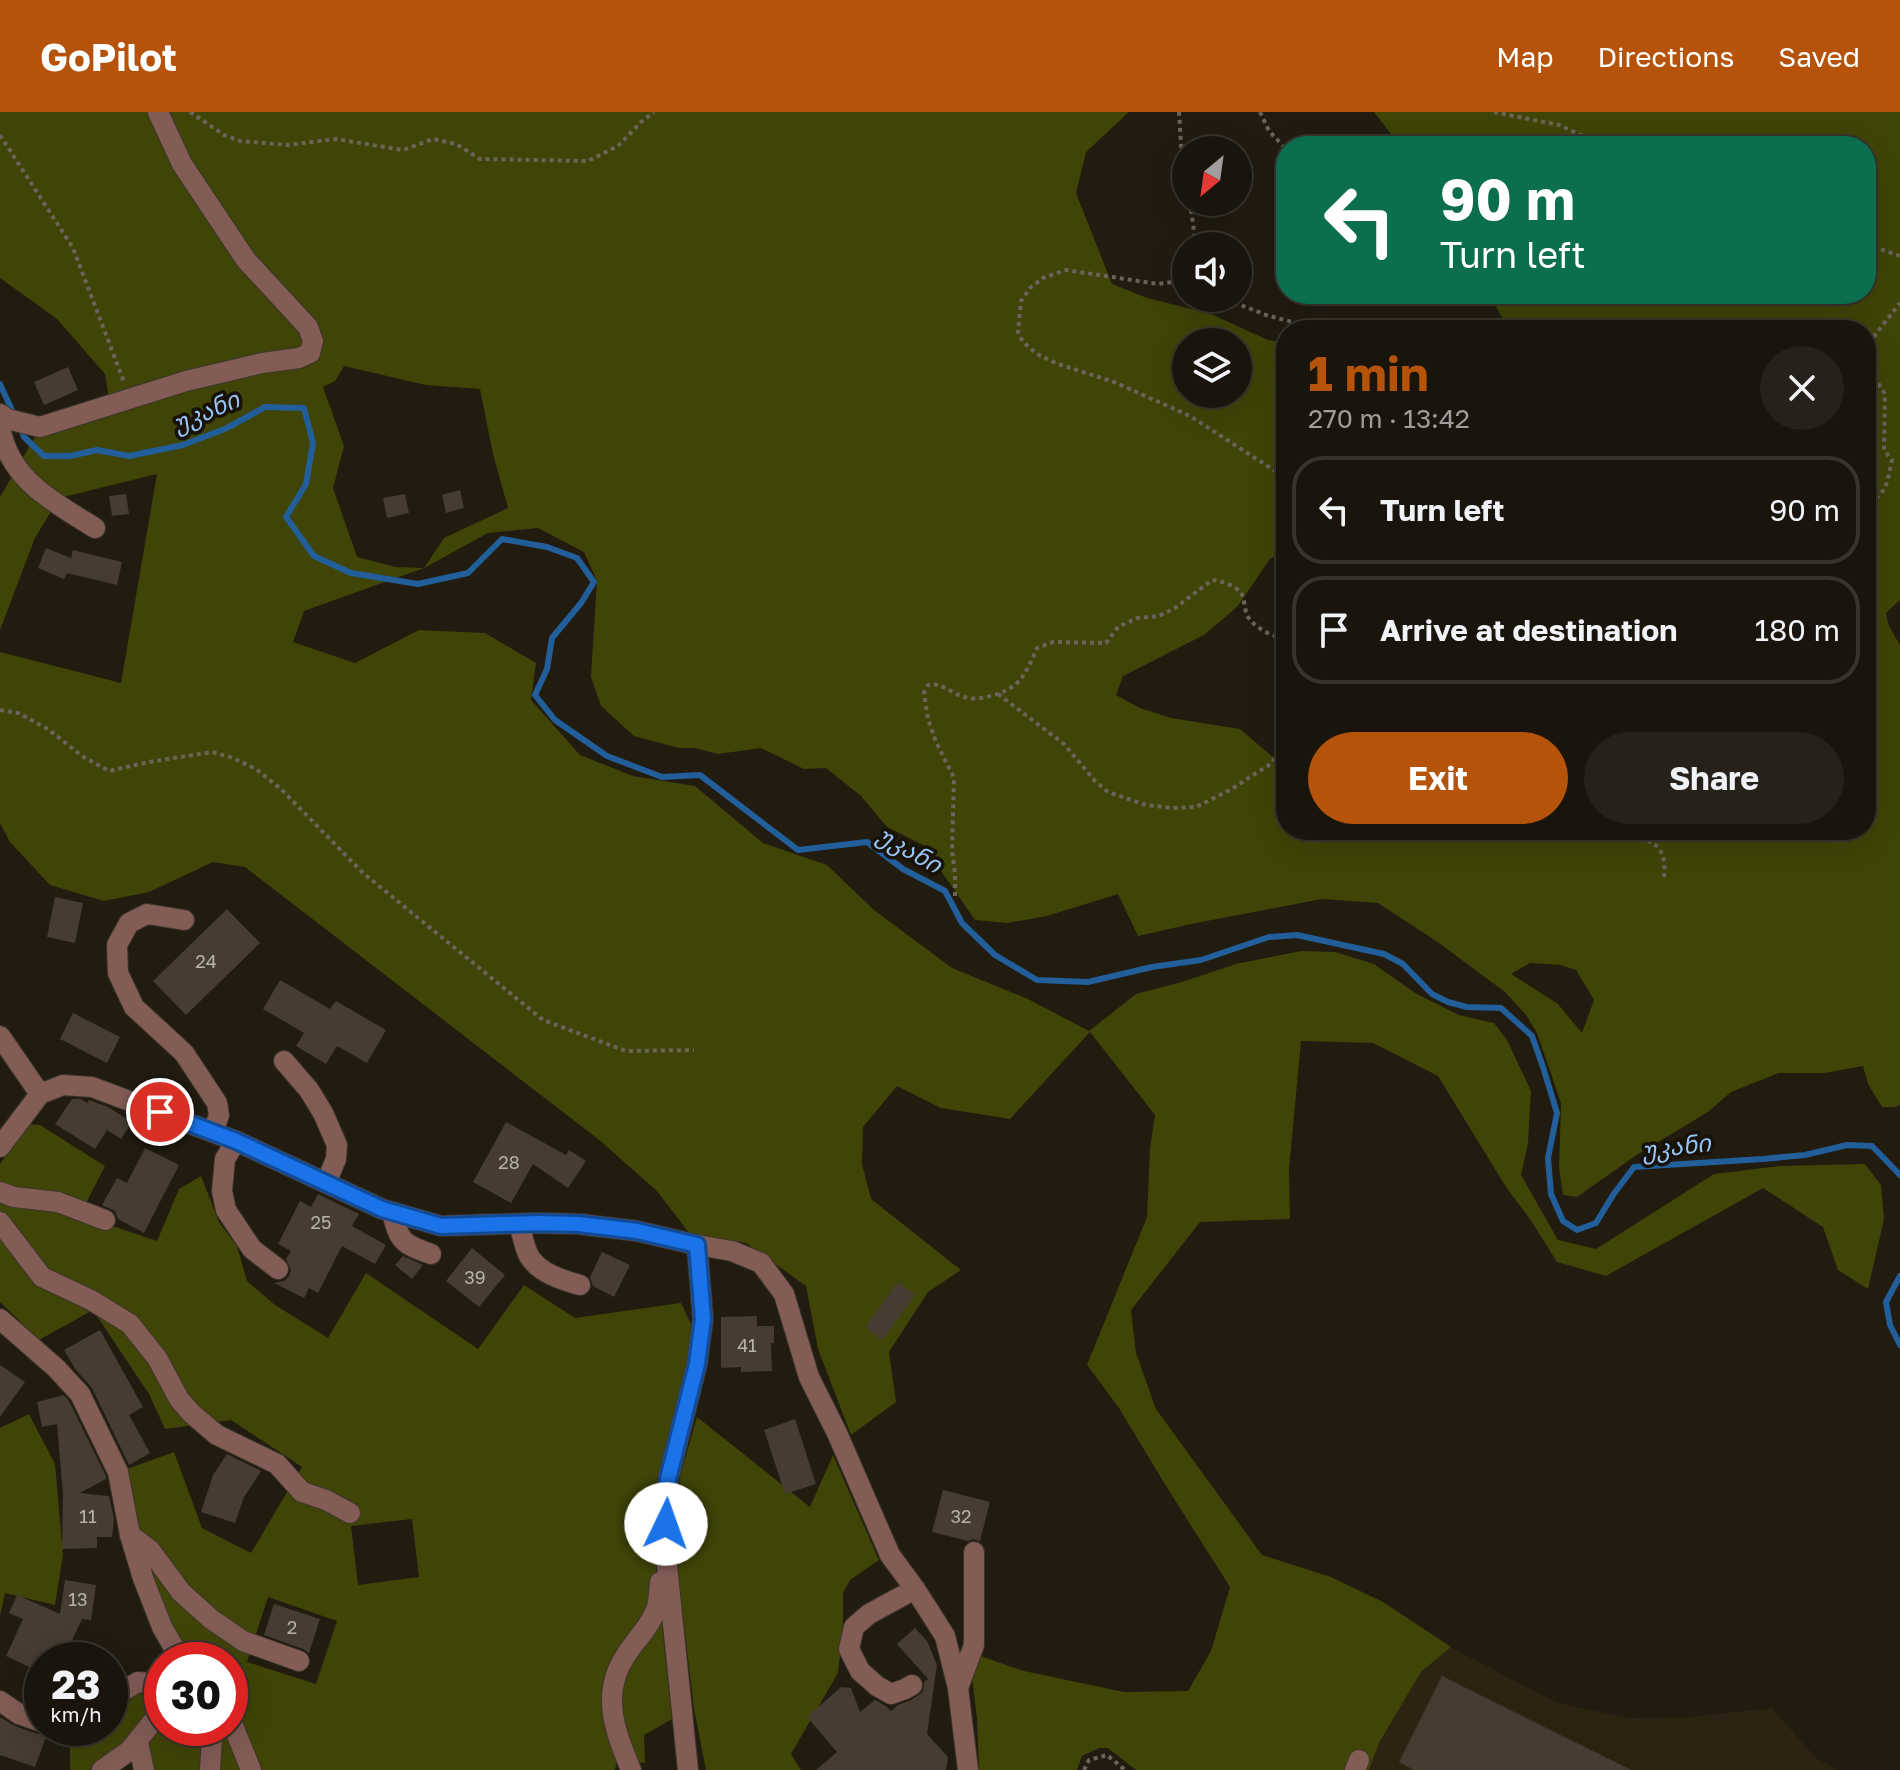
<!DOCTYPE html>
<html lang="en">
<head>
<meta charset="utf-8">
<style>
  :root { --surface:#19140c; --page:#26211a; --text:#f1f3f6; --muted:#9f9e9d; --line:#37332d; --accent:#b45309 }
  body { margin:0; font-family:"Golos Text","Noto Sans Georgian",sans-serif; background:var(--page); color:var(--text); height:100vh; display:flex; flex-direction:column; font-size:30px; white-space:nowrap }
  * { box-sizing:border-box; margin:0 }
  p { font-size:26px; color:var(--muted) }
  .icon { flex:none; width:44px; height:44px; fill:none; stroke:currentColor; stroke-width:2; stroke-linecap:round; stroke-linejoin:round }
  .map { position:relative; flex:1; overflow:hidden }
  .side { position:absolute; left:1276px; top:208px; width:600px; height:520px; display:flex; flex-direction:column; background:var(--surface); border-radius:32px; box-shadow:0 8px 32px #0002,0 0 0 2px var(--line) }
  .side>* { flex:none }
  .top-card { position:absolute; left:1276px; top:24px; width:600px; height:168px; border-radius:32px; box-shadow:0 8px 32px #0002,0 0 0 2px var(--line); background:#0b6e4f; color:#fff; overflow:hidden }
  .needle { width:52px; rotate:209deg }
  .tools { position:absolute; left:1172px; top:24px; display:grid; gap:16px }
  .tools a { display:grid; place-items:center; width:80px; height:80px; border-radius:50%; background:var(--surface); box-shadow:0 8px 32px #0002,0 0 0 2px var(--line); font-size:40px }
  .speed { position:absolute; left:24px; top:1530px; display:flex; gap:16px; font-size:40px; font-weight:700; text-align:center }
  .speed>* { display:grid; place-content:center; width:104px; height:104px; border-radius:50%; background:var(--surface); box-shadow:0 8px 32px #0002,0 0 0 2px var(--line); line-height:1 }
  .speed small { font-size:20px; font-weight:400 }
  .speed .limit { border:12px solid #d22; background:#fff; color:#111 }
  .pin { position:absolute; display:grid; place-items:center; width:68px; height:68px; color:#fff; margin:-34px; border:4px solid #fff; border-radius:50%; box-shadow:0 2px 8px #0007 }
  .me { position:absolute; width:88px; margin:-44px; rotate:3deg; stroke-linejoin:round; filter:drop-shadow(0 0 6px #0008) }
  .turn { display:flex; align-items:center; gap:28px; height:168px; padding:0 32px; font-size:36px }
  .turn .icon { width:104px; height:104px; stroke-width:2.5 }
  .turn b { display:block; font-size:56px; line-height:68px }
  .round { display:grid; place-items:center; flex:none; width:84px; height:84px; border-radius:42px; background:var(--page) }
  .overview { display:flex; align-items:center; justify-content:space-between; height:136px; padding:0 32px }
  h1 { font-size:48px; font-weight:700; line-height:60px; color:var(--accent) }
  .button { display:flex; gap:16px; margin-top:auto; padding:16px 32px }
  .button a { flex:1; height:92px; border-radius:48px; background:var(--accent); color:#fff; font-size:32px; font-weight:700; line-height:92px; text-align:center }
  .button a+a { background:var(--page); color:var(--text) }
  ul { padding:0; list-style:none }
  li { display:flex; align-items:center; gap:24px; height:108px; margin:0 16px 12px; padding:0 16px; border:4px solid var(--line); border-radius:32px }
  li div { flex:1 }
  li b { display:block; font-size:30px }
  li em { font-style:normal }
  header { display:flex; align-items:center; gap:48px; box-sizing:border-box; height:112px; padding:0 40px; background:var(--accent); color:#fff }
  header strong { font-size:38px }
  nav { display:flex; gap:44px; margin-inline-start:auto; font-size:28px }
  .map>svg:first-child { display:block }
  .built { fill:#2c2313 }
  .green { fill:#404407; fill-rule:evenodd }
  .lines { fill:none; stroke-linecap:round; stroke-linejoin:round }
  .stream { stroke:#215e9a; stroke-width:6 }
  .building { fill:#463c32 }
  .minor-casing { stroke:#3b362b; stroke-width:22 }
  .path { stroke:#6a645b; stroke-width:4; stroke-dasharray:4 4; stroke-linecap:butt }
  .minor { stroke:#825c55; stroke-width:20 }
  .route-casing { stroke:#114b97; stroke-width:20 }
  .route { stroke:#1a73e8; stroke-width:14 }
  .labels { text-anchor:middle; stroke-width:7; stroke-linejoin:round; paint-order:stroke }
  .number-label { font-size:18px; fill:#b7b2aa }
  .water-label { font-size:24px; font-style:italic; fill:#97c5f7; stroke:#171107 }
</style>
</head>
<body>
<header>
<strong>GoPilot</strong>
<nav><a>Map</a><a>Directions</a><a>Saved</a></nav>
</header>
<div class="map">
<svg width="1900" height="1658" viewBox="0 0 1900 1658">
  <rect width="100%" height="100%" fill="#211b10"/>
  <path class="built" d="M1451,1535L1555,1590L1628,1606L1688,1605L1772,1596L1817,1647L1838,1658H1369L1379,1631L1421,1560Z"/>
  <g class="green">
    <path d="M0,0H1129L1086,40L1076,81L1112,172L1147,186L1211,202L1268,228L1286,231V437L1270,447L1237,495L1204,523L1123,564L1116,583L1140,596L1171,606L1240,617L1281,652L1286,650V718H1866V218H1509L1489,182H1866V34H1400L1374,0H1900V488L1886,501L1889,514L1900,533V993L1895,995H1882L1868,972L1863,954L1824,961H1779L1731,980L1708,1000L1638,1042L1577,1085L1563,1083L1559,1056L1561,991L1537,921L1526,903L1505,880L1439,831L1378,791L1322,787L1191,812L1138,824L1118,782L1047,804L1007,811L975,808L923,733L887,715L861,684L826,656L804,657L761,636L718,642L695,636H679L634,624L601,594L591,565L597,469L584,440L538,416L488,421L424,456L304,499L293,530L355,551L419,518L485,521L536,551L531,588L580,643L633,664L695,674L763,731L827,753L874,798L952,856L1028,887L1089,919L1136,882L1185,869L1236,852L1301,839L1335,840L1374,852L1415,881L1459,903L1494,911L1507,928L1531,979L1528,1031L1521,1063L1558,1128L1596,1137L1714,1062L1780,1054L1865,1052L1881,1073L1884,1107L1868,1177L1838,1158L1823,1115L1763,1076L1606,1164L1557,1150L1530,1107L1506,1075L1438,964L1373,931L1301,929L1289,1057L1290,1107L1200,1110L1131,1198L1136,1241L1156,1297L1262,1443L1331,1465L1383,1490L1451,1535L1421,1560L1379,1631L1369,1658H1136L1108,1636H1099L1082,1644L1077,1658H979L977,1607L969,1540L1024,1559L1124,1580L1188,1579L1211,1539L1230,1475L1166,1374L1119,1296L1087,1253L1147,1105L1150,1037L1155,1003L1090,920L1010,1007L941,996L897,974L863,1015L862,1052L871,1087L961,1158L928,1180L889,1240L896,1290L851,1323L818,1237L806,1174L746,1131L689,1121L657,1079L598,1027L245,755L213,750L149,780L104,789L50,773L10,730L0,711V540L121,571L157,362L59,386L35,426L0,518V385L36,323L109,287L105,262L57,207L0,166ZM1186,230H1238V282H1186ZM344,254L426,273L480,277L493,342L508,396L444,426L424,456L396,455L357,445L333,376L344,334L323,275L335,269ZM1530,851L1560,853L1576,858L1594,888L1582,921L1558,892L1511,862Z"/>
    <path d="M27,1012L40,1013L105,1054L80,1103L157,1129L179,1077L201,1064L219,1110L237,1134L247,1169L275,1193L328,1226L366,1161L478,1237L524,1173L575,1206L681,1191L691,1212L692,1247L657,1434L656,1458L672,1607L644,1623L645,1651L617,1647L615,1658H259L230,1588V1548H190L172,1521L116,1361L174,1340L202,1416L251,1441L302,1355L231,1308L165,1317L149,1282L93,1198L39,1228L0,1190V1052ZM412,1407L419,1465L358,1473L351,1414ZM268,1485L337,1509L316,1572L247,1550Z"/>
    <path d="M29,1302L55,1352L63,1443L55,1493L5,1481L0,1504V1316Z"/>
    <path d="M697,1305L810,1395L833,1343L879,1448L850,1468L843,1481V1516L838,1561L791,1642L801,1658H706L694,1597L674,1429L680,1364Z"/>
    <path d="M138,1581L158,1586L131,1625L90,1658H70V1631L77,1616H110V1593Z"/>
    <path d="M162,1605V1616H196L203,1622L206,1658H150L144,1626Z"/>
    <path d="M210,1616H227L244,1658H214Z"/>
  </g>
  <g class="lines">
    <g class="stream">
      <path d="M0,272L15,305"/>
      <path d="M20,315L24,325L44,344H70L97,338L129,344L183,333L227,316L265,295L304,296L313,331L306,372L286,405L314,444L351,461L418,472L468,461L502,427L547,435L577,446L594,470L581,491L552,526L547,557L535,583L555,608L607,644L662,665L700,663L798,738L867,730L903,757L945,779L962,811L995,843L1037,868L1088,870L1152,855L1201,848L1269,825L1297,823L1384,842L1403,852L1432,882L1448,890L1467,895L1501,896L1532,924L1543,955L1557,1001L1548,1046L1551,1082L1563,1109L1577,1118L1596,1111L1613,1083L1634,1055L1763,1047L1805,1043L1847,1033L1872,1034L1900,1063"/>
      <path d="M1900,1164L1886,1190L1890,1213L1900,1233"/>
    </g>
  </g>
  <g class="building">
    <path d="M68,255L78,278L44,293L34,270Z"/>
    <path d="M460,378L464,396L446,401L442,383Z"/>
    <path d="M126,382L129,402L112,404L109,384Z"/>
    <path d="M405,382L409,401L387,406L383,386Z"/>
    <path d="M46,436L71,446L73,438L122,450L117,473L67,461L64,467L38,456Z"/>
    <path d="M55,785L83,791L75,831L47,825Z"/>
    <path d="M227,797L260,831L186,903L153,869Z"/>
    <path d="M280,868L330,897L336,889L386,918L367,951L337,934L326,952L296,934L304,921L263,897Z"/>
    <path d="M73,901L120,925L107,951L60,927Z"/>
    <path d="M72,987H81L87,991L89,988L108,995L132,1010L121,1027L107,1018L95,1037L55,1012Z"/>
    <path d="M506,1010L566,1043L569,1038L586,1049L568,1076L533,1052L511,1091L473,1070Z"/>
    <path d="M145,1036L179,1053L144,1121L118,1107L115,1099L102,1093L117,1066L127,1071Z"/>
    <path d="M318,1082L359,1102L352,1114L386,1133L375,1152L342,1134L318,1181L309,1176L304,1186L274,1171L284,1169L289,1164L291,1158L286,1147L291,1139L278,1132L300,1089L311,1095Z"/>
    <path d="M472,1136L505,1163L479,1195L446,1169Z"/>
    <path d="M602,1140L630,1153L614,1185L593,1174L590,1165Z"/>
    <path d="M403,1144L423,1153L412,1167L395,1153Z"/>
    <path d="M898,1170L915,1183L882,1228L865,1215Z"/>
    <path d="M757,1204V1214H774V1231H771L772,1259L741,1260V1255L721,1256V1205Z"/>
    <path d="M100,1218L143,1295L129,1303L150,1341L129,1353L92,1276L76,1258L64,1238Z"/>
    <path d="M0,1253L25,1270L0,1305Z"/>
    <path d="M64,1283L69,1289L106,1364V1367L80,1381L109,1384L114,1407L112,1425H97V1436L62,1437L63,1382L57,1312L42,1315L37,1290Z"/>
    <path d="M795,1307L816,1372L785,1382L764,1318Z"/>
    <path d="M227,1342L261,1359L244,1385L235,1411L201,1400L213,1363Z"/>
    <path d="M943,1378L990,1390L980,1429L973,1427L968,1429L932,1420Z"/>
    <path d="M65,1468L96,1473L91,1508L82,1507L63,1548H42V1561L6,1544L23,1507L9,1501L17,1483L60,1502Z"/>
    <path d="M274,1492L320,1507L309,1541L303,1537L264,1523Z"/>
    <path d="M915,1516L927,1529L937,1553L927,1622L948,1645L946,1658H816L837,1640L807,1605L841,1575L851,1576L860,1600L875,1588L886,1594L891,1599L898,1593L911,1588L923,1580L924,1570L928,1567L897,1532Z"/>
    <path d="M1442,1564L1631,1658H1414L1399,1650Z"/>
    <path d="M0,1605L15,1614L38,1622H47L35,1655L0,1643Z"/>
  </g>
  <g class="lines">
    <defs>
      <g id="minor">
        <path d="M0,302L7,307L40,315L186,269L262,251L299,246L310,241L313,229L308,215L246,148L182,52L158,0"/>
        <path d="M0,303C1,311 0,320 3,327C16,372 59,393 95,416"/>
        <path d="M184,808L147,802L129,811L117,833L118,861L134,895L184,941L217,991L219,1003L213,1020"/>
        <path d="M0,924L40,982"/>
        <path d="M284,949L309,978L323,1001L337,1033L336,1047L326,1071"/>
        <path d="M236,1029L225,1047L222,1079L226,1098L252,1137L278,1157"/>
        <path d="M0,1035L40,982L63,973L92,975L236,1029L382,1097L441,1114L537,1111L579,1112L637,1119L697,1133L732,1139L761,1151L784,1182L809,1265L837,1321L890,1443L915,1477L945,1524L958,1576L968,1658"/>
        <path d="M0,1080L14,1085L58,1090L105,1108"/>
        <path d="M392,1100C399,1130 403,1132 431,1142"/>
        <path d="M0,1110L42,1165L91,1188L130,1212L157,1246L179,1287L191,1301L217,1323L277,1352L302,1380L326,1388L350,1401"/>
        <path d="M519,1112C522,1121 524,1135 529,1144C539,1161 562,1168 580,1173"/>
        <path d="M0,1207L56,1256L80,1282L118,1360L130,1423L143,1466L162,1515L181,1548"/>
        <path d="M130,1423L150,1438L181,1480L211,1507L243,1529L299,1549"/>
        <path d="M912,1573L905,1577L891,1582L877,1574L860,1559L849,1537L854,1515L869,1502L915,1477"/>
        <path d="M958,1576L974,1533V1440"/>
        <path d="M110,1587L138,1570L162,1572"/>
        <path d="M0,1589L19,1602L42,1610"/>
        <path d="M230,1606L251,1658"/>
        <path d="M205,1616L212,1625L210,1658"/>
        <path d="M138,1630L144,1658"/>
        <path d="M102,1658L129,1639L162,1598"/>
        <path d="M631,1658C615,1619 600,1582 626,1543C636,1527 651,1514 657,1495C659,1488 659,1478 660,1470"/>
        <path d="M688,1658L665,1434L668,1367L697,1252L703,1207L697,1133"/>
        <path d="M1355,1658L1359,1648"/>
      </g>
    </defs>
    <use href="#minor" class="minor-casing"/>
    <g class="path">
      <path d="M190,0L224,23L240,29L287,33L336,27L403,38L433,27L456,32L480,47L588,49L618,34L641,10L654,0"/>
      <path d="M1179,0L1182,48L1186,69"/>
      <path d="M1260,0L1269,19L1286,37"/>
      <path d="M1494,0L1559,13L1605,34"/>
      <path d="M0,23L73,136L124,270"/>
      <path d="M1190,90L1196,134"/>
      <path d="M1866,132L1900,144"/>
      <path d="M1186,164L1172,170L1158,172L1066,158L1043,166L1030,176L1021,189L1018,220L1023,230L1037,242L1058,252L1114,270L1190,304L1286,366"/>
      <path d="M1174,171L1186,176"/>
      <path d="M1219,186L1226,187L1266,203L1322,218"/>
      <path d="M1330,218L1342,214L1369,218"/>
      <path d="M1866,239L1875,223L1900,191"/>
      <path d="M1866,251L1885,282L1884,338L1892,348C1887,369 1888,383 1866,391"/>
      <path d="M1286,571L1279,596L1286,601"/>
      <path d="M998,582L1064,632L1095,669L1108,680L1146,693L1172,696L1196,695L1230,678L1272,651L1286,628"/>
      <path d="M0,598L18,601L48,617L82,644L109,659L149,650L212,640L233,646L256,657L281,677L363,761L543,908L626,939L694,938"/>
      <path d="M1630,718L1631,725C1657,727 1667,739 1664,765"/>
      <path d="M955,784V762L952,738L954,666L936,630L928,607L924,581L928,573C941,570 951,581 964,585C972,587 982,587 990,584C1020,577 1025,563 1037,536L1053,530L1106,531L1118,515L1137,506L1159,504L1175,496L1212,468C1221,469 1235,473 1241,481C1245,487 1244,498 1248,505C1255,516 1274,526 1286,526"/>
      <path d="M1084,1658L1089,1648L1107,1643L1125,1658"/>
    </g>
    <use href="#minor" class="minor"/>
  </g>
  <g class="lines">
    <defs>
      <path id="route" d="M160,1000L236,1029L382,1097L441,1114L537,1111L579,1112L637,1119L697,1133L703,1207L697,1252L668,1367L666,1412"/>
    </defs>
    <use href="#route" class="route-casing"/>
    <use href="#route" class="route"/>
  </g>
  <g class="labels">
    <g class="number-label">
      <text x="206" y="856">24</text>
      <text x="509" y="1057">28</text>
      <text x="321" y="1117">25</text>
      <text x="475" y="1172">39</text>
      <text x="747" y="1240">41</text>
      <text x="88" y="1411">11</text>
      <text x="961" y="1411">32</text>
      <text x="78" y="1494">13</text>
      <text x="292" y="1522">2</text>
    </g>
    <g class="water-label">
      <text transform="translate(206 300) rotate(-23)" y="8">უკანი</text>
      <text transform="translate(909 738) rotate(29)" y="8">უკანი</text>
      <text transform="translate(1676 1035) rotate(-7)" y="8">უკანი</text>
    </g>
  </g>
</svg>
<div class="tools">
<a><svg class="needle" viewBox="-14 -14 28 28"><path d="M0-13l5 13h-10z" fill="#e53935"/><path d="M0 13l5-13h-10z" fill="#9f9e9d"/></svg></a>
<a><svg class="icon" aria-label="sound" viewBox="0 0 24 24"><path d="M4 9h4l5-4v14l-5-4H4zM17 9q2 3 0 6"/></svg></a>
<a><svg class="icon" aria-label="layers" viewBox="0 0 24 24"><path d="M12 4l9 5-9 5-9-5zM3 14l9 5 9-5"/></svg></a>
</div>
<div class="speed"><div>23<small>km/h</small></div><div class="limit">30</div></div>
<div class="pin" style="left:160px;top:1000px;background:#d93025"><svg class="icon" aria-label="arrive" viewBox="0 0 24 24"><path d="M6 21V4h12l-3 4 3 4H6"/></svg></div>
<svg class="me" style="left:666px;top:1412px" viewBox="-20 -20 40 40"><circle r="19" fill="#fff"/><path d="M0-13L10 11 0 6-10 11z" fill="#1a73e8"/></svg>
<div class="top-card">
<div class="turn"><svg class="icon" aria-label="left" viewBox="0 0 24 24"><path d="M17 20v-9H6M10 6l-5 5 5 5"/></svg><div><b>90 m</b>Turn left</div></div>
</div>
<section class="side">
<div class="overview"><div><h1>1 min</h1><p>270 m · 13:42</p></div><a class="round"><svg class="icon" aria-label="close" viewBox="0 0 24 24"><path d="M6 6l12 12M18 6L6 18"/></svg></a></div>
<ul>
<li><svg class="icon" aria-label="left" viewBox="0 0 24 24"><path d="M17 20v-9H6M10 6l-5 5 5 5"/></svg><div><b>Turn left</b></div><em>90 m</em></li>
<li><svg class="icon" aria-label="arrive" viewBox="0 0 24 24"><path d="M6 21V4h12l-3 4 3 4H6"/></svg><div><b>Arrive at destination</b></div><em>180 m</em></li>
</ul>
<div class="button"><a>Exit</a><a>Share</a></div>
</section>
</div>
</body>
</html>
